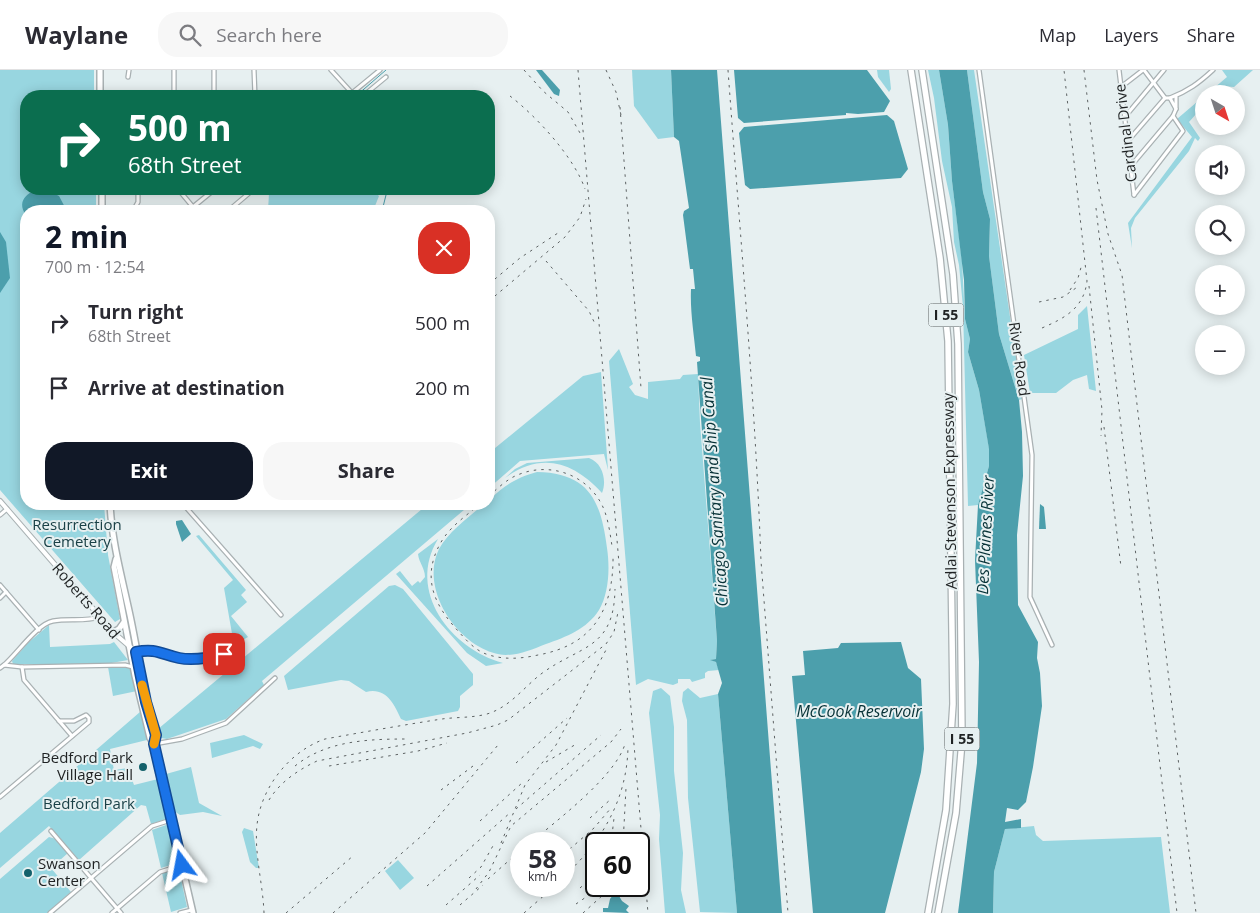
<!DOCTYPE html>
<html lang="en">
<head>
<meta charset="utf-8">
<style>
  :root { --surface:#fff; --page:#f7f7f7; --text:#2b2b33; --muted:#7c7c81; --line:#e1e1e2; --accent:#111827 }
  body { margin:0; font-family:"Open Sans",sans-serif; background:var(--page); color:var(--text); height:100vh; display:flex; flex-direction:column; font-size:19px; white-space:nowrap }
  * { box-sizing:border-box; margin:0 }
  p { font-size:16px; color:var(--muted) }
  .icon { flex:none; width:28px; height:28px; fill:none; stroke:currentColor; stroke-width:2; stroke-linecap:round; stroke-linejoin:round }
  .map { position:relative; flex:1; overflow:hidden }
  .panel { position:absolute; left:20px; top:135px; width:475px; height:305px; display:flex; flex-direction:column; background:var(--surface); border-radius:20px; box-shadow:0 2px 12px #0003 }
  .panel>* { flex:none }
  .top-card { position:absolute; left:20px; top:20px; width:475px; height:105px; border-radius:20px; box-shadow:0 2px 12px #0003; background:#0b6e4f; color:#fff; overflow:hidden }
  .needle { width:32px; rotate:141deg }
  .controls { position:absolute; left:1195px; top:15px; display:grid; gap:10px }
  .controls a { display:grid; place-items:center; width:50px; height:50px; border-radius:50%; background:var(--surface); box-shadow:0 2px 12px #0003; font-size:25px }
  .speed { position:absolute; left:510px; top:762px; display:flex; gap:10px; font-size:25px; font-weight:700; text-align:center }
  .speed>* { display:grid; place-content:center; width:65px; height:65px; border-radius:50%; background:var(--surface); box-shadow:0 2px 12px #0003; line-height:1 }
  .speed small { font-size:12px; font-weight:400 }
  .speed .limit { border:2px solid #111; border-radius:8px; background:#fff; color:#111 }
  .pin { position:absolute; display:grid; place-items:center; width:42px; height:42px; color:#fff; margin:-21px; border-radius:10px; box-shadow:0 2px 8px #0006 }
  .me { position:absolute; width:55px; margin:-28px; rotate:347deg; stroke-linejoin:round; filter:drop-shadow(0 0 4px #0008) }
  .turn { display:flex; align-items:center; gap:18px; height:105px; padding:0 25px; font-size:22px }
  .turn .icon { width:65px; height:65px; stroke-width:2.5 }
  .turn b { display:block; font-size:35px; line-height:42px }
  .round { display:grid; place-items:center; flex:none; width:52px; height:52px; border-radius:20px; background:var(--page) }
  .headline { display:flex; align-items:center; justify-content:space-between; height:85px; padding:0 25px }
  h1 { font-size:30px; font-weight:700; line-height:38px; color:var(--accent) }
  .button { display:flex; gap:10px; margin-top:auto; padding:10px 25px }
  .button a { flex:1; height:58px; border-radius:20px; background:var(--accent); color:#fff; font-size:20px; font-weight:700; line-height:58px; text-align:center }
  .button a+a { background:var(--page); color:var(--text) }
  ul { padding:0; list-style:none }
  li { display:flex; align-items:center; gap:15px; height:65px; padding:0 25px }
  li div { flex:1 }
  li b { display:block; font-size:19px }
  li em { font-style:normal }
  header { display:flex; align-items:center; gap:30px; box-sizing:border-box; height:70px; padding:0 25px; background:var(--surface); border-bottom:1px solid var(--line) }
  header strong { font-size:24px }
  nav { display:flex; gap:28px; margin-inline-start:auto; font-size:18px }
  .search { width:350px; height:45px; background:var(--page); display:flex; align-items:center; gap:12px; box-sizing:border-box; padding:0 18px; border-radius:20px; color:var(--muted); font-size:19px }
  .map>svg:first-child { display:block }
  .green { fill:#98d6e0 }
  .water { fill:#4c9fac }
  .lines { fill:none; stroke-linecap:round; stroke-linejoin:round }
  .stream { stroke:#4c9fac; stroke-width:1 }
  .minor-casing { stroke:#a9b1b3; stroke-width:5.5 }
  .tertiary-casing { stroke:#a9b1b3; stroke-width:6 }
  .primary-casing { stroke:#a9b1b3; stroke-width:8 }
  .motorway-casing { stroke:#a9b1b3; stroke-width:8 }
  .minor { stroke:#fff; stroke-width:3 }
  .tertiary { stroke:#fff; stroke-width:4 }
  .primary { stroke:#fff; stroke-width:5 }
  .motorway { stroke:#fff; stroke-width:5.5 }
  .rail { stroke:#5d6263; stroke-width:1; stroke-dasharray:2.5 5; stroke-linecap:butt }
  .route-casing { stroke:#114b97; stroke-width:12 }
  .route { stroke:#1a73e8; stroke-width:9 }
  .slow { stroke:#f59e0b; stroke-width:9 }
  .poi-dot { fill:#13616b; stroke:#e7f0f1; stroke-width:2 }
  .labels { text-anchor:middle; stroke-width:4; stroke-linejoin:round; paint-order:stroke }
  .shield { fill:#e7f0f1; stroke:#5b6061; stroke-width:1 }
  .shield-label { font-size:14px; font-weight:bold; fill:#1f2223 }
  .street-label { font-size:15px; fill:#1f2223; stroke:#e7f0f1 }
  .park-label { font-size:15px; fill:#1a4147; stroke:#e7f0f1 }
  .poi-label { font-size:15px; fill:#1f2223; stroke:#e7f0f1; text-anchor:end }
  .water-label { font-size:16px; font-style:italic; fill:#063136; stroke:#e7f0f1 }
</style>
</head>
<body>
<header>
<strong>Waylane</strong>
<div class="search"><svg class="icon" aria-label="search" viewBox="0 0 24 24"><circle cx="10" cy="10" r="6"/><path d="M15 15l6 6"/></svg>Search here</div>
<nav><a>Map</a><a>Layers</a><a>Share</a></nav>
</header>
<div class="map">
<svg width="1260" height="843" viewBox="0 0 1260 843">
  <rect width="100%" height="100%" fill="#e7f0f1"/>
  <g class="green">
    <path d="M0,0H94V26H26V119H96V141H26V434H104L108,485L120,549L115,552L0,420Z"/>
    <path d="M632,0H671L674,67L658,69L634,36Z"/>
    <path d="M877,0H889L891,19L889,22L878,7Z"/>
    <path d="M928,0H939L948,55L952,111L962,191L965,249L970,269L968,282L979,320L989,378V396L978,435L968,436L963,237L959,195L954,172L952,137L942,91L934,28Z"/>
    <path d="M967,0H974L1022,329L1019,330L999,264L989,186L990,149L983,122Z"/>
    <path d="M1222,0H1253L1234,17L1222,16V19L1237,24H1207L1227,7Z"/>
    <path d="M1204,26V52L1197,43L1189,52L1200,68L1198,71L1195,68L1189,81L1135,148L1131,158L1132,178L1128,153L1192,67L1177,49Z"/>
    <path d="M277,119H371L379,126L373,141H268L269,123Z"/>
    <path d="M1087,236L1096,321L1089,319L1087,305L1073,310L1056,323H1030L1024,285L1078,259V245Z"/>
    <path d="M619,279L633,314L629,317L635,325L648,329V312L680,309L683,305L698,304L700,353L717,571L716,589L711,590L716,592L719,600L708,601L705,603V608L692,612L690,609H678V613L673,615L648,609L636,615L609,291Z"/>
    <path d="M601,302L608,400L604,384L520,391L489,418V383L583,306Z"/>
    <path d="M589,388C603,393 607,411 602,423C574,392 541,381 505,408L515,399L527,393Z"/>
    <path d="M537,402C590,403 601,432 607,478C610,498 609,523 599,540C587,559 566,567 546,574C533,579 520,585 506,585C462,583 418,521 439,479C449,461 469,447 484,434H489V430C504,416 517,407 537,402Z"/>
    <path d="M428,434H471L262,611L264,615L226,649L167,669L161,668L158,659Z"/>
    <path d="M199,465L246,520L241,525L247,532L231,546L248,567L234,575L224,518L233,510L196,466Z"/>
    <path d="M438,469C406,521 451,579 503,593L486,596L467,583L396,504L400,501L412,516L418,511L420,513L425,507C425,498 419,493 418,484Z"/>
    <path d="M395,515L403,519L473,604V615L460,626V637L458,641L406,651L401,649C394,634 386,617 366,622L349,611L341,610L288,620L284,606L389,516Z"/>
    <path d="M49,555L50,577L110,574L114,572L128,590L106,594H13L12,591L29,572Z"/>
    <path d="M108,597L131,598L137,621L113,626Z"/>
    <path d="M661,618L670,626L674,657V701L683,783L681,820L686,843H665L659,769L660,745L649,643L653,621Z"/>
    <path d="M688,618L700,628L718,624L737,843L700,842L688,728L687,650L682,631L683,622Z"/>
    <path d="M140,642L147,670L110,679L114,700L128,698L134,715L158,709L167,749L151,754L146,736L141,735L79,790L49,756L0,798V763Z"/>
    <path d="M244,665L263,674L260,679L253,676L212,688L210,673Z"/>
    <path d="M191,697L199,733L222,746L203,742L180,745L174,741L166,704Z"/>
    <path d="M166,755L170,758L177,793L161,798L152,760Z"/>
    <path d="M1034,756L1036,765L1043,771L1161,767L1170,843H993L994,802L1005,759Z"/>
    <path d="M244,758L253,761L259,798H256L250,792L242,762Z"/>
    <path d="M49,767L56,769L68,783L51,798L71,822L47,843H0V809Z"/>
    <path d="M398,790L414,808L400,820L385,801Z"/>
    <path d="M177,799L179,800L187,837L171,842L162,803Z"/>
  </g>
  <g class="water">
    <path d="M536,0H542L560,20L559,26L554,24Z"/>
    <path d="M671,0H717L782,843H737L718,624L722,613L716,592L710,590L716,589L717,571L697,292L700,291V287L696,286C694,264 690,242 691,219H695L693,199H690L683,145L684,141L689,138L679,71L674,67Z"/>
    <path d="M734,0H867L890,31L884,42L858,44L846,43V45L744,53L738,48Z"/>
    <path d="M939,0H967L983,122L990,149L989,186L999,264L1019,330L1022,362L1023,406L1017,465L1018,535L1038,572L1037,588L1040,603L1042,636L1033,697L1026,732L1018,740L1007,738L1005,752L1021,749V758L1005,759L994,802L993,843H958L977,693L979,592L975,490L978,435L989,396V379L979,320L968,282L970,269L965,249L964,210L952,111L948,55Z"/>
    <path d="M887,45L894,51L908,99L901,108L750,119L745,115L739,63L744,57Z"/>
    <path d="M45,119L59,126L67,141H26V145C15,130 30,119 45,119Z"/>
    <path d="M0,162L6,172L10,208L0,223Z"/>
    <path d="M1040,434L1044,437L1046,459H1039Z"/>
    <path d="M182,450L191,464L182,472L176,454V451Z"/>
    <path d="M901,572L908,598L921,609L924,679L921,702L885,843H813L792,606L805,605L803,581L838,578L841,573Z"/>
    <path d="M616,821L622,831L629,836L626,840L629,843L603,842V838H608L610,829Z"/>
  </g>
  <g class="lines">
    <g class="stream">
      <path d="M356,26L386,0"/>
      <path d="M382,141L387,121L385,119"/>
      <path d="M25,419L26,418"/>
    </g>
    <defs>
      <g id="minor">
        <path d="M174,0V26"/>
        <path d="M214,0V26"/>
        <path d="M254,0L255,26"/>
        <path d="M331,0L352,23L380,0"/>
        <path d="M979,0L1032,385L1030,527L1052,575"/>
        <path d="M1119,0L1134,125"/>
        <path d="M1144,0L1165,28H1170"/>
        <path d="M128,7L129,0"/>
        <path d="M1121,17L1143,0"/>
        <path d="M363,26L386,7"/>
        <path d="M1176,26V39L1170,28C1188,21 1199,13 1213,0"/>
        <path d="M1124,48L1164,0"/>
        <path d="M1127,72L1165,28"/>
        <path d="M1130,97L1173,46"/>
        <path d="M178,119L193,137"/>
        <path d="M1134,125L1183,61L1173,46L1176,39"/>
        <path d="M133,141L138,132V119"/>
        <path d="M188,141L215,119"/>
        <path d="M228,141L254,119"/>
        <path d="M183,434L281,545"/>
        <path d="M0,445L7,439"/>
        <path d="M0,515L39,560"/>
        <path d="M0,528L6,522"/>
        <path d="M137,582C154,579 163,584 179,587C197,591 217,588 233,580"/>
        <path d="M4,595C17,584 37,554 53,551C69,548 84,552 100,547"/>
        <path d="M22,597L24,610L72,666"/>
        <path d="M0,598L4,595L22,597L125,595L133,597"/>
        <path d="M154,674L182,669L226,653L275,608"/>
        <path d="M0,727L89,652V648L86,645L74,651H59"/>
        <path d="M51,761L121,843"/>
        <path d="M50,843L152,756L171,750"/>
        <path d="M112,843L160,802L182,795"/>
        <path d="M180,843L192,840"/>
      </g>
      <path id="tertiary" d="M0,431L114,563L136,582"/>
      <g id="primary">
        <path d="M100,0V26"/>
        <path d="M102,119V141"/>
        <path d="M110,434C112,474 123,511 131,550C139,589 144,627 156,665L154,674"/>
        <path d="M116,489L114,497L135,606L150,668L154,674L193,843"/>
        <path d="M113,562L119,559L124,552"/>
      </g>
      <g id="motorway">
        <path d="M911,0L940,188L948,271L953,634L946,740L928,843"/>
        <path d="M922,0L953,204L958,274L962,671L956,743L938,843"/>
      </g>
    </defs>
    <use href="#minor" class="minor-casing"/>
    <use href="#tertiary" class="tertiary-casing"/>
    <use href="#primary" class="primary-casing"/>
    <use href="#motorway" class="motorway-casing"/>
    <use href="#minor" class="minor"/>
    <use href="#tertiary" class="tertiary"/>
    <use href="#primary" class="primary"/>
    <use href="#motorway" class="motorway"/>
    <g class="rail">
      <path d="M524,0L543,21L568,42L580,63"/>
      <path d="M578,0L648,843"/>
      <path d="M606,0L616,22L621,45"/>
      <path d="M728,0C740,164 755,327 761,491L788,843"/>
      <path d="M1084,0L1097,110L1108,164L1122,205L1196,843"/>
      <path d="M510,26C536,46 574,87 585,119"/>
      <path d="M620,37L641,318"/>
      <path d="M1096,138L1177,843"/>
      <path d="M546,191L589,241L596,256"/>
      <path d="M489,214L520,188L561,161"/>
      <path d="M1089,216L1102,340L1101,366"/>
      <path d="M1070,220L1078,208L1082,194"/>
      <path d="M489,231L565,167L580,147L586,129"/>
      <path d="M1039,232L1063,227L1076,218"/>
      <path d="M1042,258C1065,248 1084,238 1087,211L1064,0"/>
      <path d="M1104,357L1121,497"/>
      <path d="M489,426C498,418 508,408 520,404C551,392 587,405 602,435C608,447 610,463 612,476"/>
      <path d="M480,434C466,446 449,457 440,474C421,509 435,536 459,562C466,570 475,580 486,584C503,590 520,589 538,585C593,575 614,540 613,484"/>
      <path d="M546,692L578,673"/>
      <path d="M516,693L567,648"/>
      <path d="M295,696C327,670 370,669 409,669"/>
      <path d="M329,696L418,681L447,673"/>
      <path d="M441,720L473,696"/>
      <path d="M269,730C280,712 298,700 317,691L467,663L497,655L508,650L606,574L614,562L618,542"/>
      <path d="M516,739L601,665"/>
      <path d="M590,748L611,729"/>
      <path d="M480,751L522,713"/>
      <path d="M501,773L525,715L556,675L607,578"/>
      <path d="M529,774C556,751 615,707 625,674"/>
      <path d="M611,774L614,748"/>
      <path d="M623,774L626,718"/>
      <path d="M564,784L594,758L611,738"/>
      <path d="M564,806C602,772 627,729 628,677"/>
      <path d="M469,808L481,797L494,774"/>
      <path d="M488,809L521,780"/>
      <path d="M427,816L511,742"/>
      <path d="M580,818L596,804"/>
      <path d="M476,819L489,802L511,756L611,672L621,659"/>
      <path d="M576,834L602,816"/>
      <path d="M446,835L480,805"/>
      <path d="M460,835L483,815"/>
      <path d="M264,843C263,814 254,783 257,755C261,717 290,681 325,669C364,662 403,655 442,649C456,647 472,648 487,644C510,637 523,618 541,604C580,575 614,580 615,519"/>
      <path d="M286,843L353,786"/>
      <path d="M333,843L425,763L498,675"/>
      <path d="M524,843L555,816"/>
      <path d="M583,843L613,816"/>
    </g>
  </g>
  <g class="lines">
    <defs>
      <path id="route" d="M182,795L154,674L156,665L146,632L136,582C156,578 161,584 179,588C194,591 209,588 224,584"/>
    </defs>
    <use href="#route" class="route-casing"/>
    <use href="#route" class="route"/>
    <path class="slow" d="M142,615L156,665L154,674"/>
  </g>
  <g class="poi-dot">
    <circle cx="143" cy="697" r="5"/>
    <circle cx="28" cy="803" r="5"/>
  </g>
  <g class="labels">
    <g class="shield">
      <rect x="928.5" y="233.5" width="35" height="23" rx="4"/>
      <rect x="944.5" y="657.5" width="35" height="23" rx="4"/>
    </g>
    <g class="shield-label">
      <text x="946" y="250">I 55</text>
      <text x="962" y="674">I 55</text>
    </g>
    <g class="street-label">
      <text transform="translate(1126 63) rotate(-97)" y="5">Cardinal Drive</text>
      <text transform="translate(1019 289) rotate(82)" y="5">River Road</text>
      <text transform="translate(950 421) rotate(-91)" y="5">Adlai Stevenson Expressway</text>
      <text transform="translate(86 531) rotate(49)" y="5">Roberts Road</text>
    </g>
    <g class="park-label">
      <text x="77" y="460">Resurrection<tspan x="77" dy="17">Cemetery</tspan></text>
      <text x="89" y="739">Bedford Park</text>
    </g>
    <g class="poi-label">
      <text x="133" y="693">Bedford Park<tspan x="133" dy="17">Village Hall</tspan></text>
      <text x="38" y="799" text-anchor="start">Swanson<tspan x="38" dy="17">Center</tspan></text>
    </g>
    <g class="water-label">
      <text transform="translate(714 422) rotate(-94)" y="6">Chicago Sanitary and Ship Canal</text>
      <text transform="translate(985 465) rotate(-87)" y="6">Des Plaines River</text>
      <text x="859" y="647">McCook Reservoir</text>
    </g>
  </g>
</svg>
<div class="controls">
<a><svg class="needle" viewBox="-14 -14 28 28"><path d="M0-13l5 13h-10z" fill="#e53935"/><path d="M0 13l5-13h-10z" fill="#7c7c81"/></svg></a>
<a><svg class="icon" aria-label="sound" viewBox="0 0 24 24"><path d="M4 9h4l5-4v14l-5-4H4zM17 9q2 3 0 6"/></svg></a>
<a><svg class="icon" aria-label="search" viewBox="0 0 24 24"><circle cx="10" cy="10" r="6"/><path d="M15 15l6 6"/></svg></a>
<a>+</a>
<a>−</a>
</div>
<div class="speed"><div>58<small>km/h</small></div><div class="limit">60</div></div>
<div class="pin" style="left:224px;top:584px;background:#d93025"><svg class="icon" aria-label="arrive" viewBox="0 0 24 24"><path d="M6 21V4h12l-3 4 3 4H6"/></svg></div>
<svg class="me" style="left:182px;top:795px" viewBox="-20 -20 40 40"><path d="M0-17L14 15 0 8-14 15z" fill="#1a73e8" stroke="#fff" stroke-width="4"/></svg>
<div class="top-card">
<div class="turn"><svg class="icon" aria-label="right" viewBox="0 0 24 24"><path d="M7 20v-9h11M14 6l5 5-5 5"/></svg><div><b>500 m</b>68th Street</div></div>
</div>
<section class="panel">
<div class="headline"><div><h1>2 min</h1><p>700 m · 12:54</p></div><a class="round" style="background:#d93025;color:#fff"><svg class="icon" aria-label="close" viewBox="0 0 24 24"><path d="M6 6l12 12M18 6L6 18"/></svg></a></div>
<ul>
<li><svg class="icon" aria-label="right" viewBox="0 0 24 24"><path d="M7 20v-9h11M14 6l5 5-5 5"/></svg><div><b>Turn right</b><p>68th Street</p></div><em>500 m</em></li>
<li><svg class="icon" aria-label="arrive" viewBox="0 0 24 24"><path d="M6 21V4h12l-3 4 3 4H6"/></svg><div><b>Arrive at destination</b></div><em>200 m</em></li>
</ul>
<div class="button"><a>Exit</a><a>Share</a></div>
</section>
</div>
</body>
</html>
